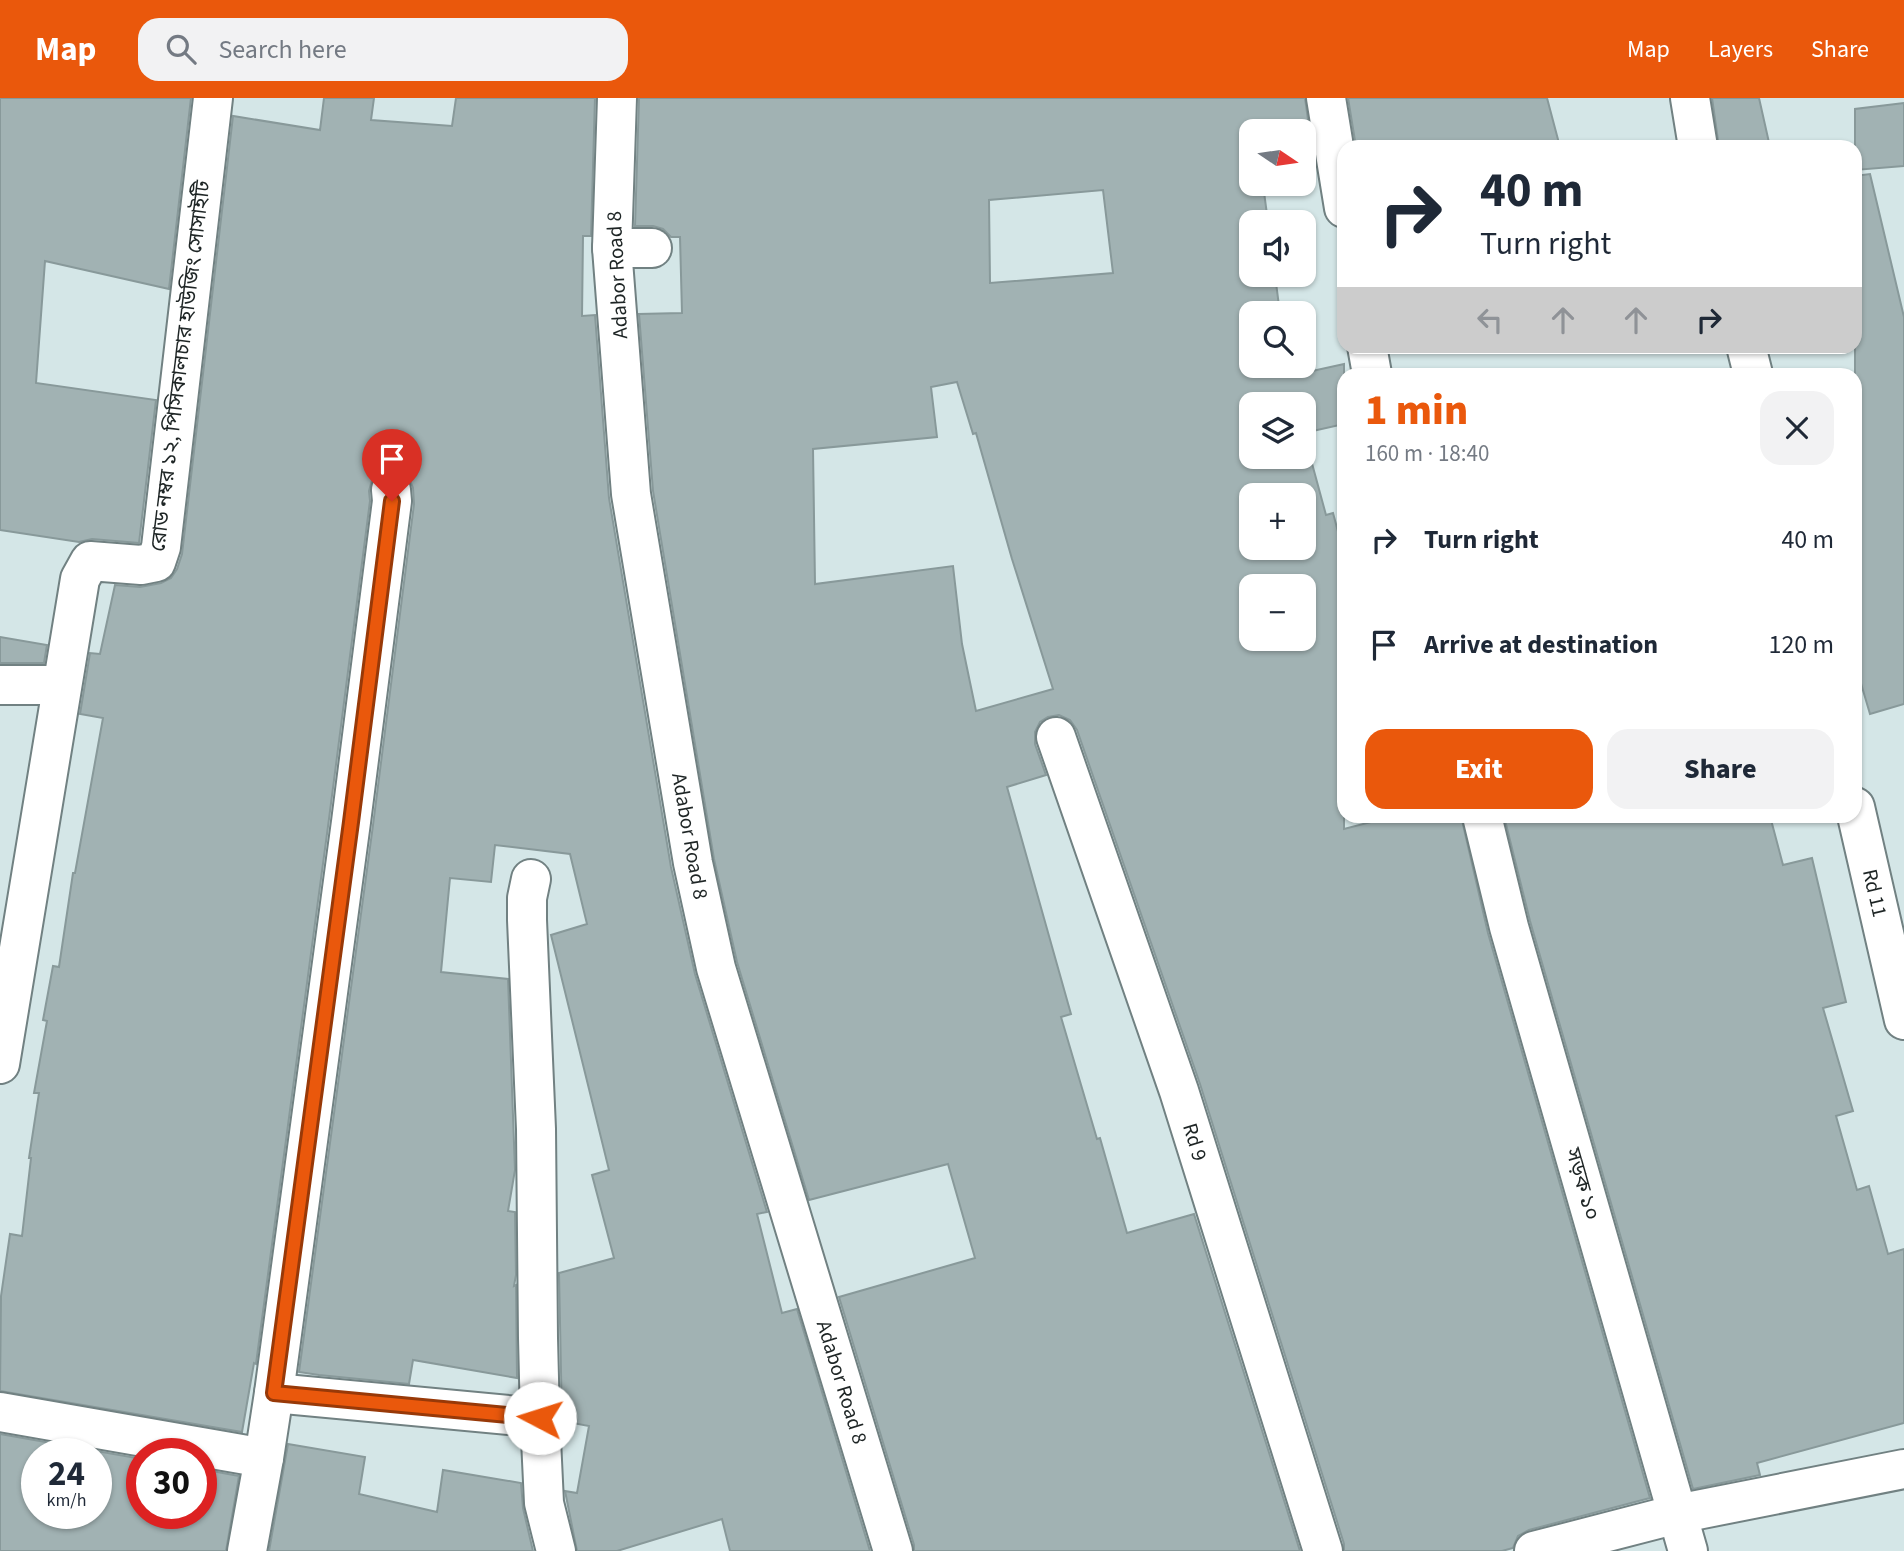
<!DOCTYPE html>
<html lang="en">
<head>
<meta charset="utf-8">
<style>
  :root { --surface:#fff; --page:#f2f2f3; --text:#1f2937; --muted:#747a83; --accent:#ea580c }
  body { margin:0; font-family:"Source Sans 3","Noto Sans Bengali",sans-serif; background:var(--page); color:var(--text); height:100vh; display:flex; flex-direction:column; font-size:26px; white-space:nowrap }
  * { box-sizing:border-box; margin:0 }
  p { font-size:23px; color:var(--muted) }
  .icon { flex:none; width:38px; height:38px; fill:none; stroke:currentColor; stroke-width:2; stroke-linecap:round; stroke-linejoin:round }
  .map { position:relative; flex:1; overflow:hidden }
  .sheet { position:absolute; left:1337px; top:270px; width:525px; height:455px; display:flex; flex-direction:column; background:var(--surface); border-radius:21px; box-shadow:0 2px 5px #0004 }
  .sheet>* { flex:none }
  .banner { position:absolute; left:1337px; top:42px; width:525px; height:214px; border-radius:21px; box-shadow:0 2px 5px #0004; background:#fff; color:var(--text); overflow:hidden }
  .needle { width:46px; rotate:103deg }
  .tools { position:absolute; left:1239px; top:21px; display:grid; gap:14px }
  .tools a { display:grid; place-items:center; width:77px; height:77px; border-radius:14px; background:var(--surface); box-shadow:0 2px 5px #0004; font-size:35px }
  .speed { position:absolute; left:21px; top:1340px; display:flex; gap:14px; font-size:35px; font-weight:700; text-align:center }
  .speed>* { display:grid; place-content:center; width:91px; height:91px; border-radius:50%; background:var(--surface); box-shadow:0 2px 5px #0004; line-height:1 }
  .speed small { font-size:18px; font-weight:400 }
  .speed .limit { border:10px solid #d22; background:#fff; color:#111 }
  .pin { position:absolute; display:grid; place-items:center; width:60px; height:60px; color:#fff; margin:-72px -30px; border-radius:50% 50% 50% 0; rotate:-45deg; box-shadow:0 0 7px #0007 }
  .pin .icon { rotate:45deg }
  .me { position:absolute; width:77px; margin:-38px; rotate:275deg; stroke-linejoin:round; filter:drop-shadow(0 0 5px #0008) }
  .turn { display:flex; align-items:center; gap:24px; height:147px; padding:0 28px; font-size:32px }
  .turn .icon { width:91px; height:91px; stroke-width:2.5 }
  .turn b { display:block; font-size:49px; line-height:60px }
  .lanes { display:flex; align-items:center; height:66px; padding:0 28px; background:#0003; justify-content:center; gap:35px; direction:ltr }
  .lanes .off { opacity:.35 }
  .round { display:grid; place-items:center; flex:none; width:74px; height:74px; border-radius:21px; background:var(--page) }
  .summary { display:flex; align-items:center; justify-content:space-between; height:119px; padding:0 28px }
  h1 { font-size:42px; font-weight:800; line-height:52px; color:var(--accent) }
  .cta { display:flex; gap:14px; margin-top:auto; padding:14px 28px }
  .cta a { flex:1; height:80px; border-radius:21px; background:var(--accent); color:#fff; font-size:28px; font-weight:800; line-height:80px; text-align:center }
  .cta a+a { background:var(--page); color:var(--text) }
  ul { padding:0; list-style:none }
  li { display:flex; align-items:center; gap:21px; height:105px; padding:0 28px }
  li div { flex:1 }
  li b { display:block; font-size:26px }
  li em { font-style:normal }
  header { display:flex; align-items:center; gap:42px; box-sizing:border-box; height:98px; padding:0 35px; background:var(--accent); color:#fff }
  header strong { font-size:33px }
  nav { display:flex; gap:38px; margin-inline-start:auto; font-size:24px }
  .search { width:490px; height:63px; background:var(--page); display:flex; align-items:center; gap:18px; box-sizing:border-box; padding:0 24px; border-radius:21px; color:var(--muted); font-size:26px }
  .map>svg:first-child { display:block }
  .building { fill:#a1b2b3; stroke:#88999a; stroke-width:2; fill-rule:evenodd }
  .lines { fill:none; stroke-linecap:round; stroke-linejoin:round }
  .street-casing { stroke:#718182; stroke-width:42 }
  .street { stroke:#fff; stroke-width:38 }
  .route-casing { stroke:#983908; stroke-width:18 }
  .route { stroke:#ea580c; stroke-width:12 }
  .labels { text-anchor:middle; stroke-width:7; stroke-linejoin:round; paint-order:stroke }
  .street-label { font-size:21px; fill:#1e2525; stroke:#fff }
</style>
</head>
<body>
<header>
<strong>Map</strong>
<div class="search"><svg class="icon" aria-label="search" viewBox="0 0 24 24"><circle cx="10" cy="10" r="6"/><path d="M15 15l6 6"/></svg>Search here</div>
<nav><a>Map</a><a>Layers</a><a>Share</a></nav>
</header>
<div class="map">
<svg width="1904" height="1453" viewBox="0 0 1904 1453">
  <rect width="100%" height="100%" fill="#d4e6e7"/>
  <g class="building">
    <path d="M0,0H191L169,191L45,163L36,285L156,302L139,445L92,441L79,444L0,432Z"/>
    <path d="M324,0H374L371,22L452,28L456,0H595L591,138H583L582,218L595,217L609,400L671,769L695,876L767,1114L757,1116L782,1215L797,1211L870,1453H730L722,1421L617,1453H577L565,1393L577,1395L589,1328L562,1323L559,1175L614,1160L592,1077L609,1072L551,837L587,826L570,756L495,747L491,784L450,780L441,874L508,881L515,1072L508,1113L515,1114L516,1177L514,1188L516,1187L517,1280L413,1262L409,1286L319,1277L299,1274L373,727L414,406L413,390L409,380L400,372L388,370L379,374L372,382L369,393L370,403L329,721L256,1266L254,1265L242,1334L0,1293L1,1198L10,1136L22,1138L31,1060H29L39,995H34L47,923L43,922L53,868L59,869L73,775H75L103,620L80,616L90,555L100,556L115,487L140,489L161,485L171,480L177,471L182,456L233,18L320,32Z"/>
    <path d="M639,0H1305L1312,50L1304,52V33H1251V86H1272V93L1264,94L1268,124H1251V177H1275L1279,208H1283L1284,215H1251V268H1293L1294,277L1344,266V326L1304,335V306H1251V359H1304V336L1326,417L1333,415L1344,456V731L1394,718H1461L1488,835L1650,1400L1529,1432L1518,1438L1513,1450L1502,1453H1344V1446L1200,986L1077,632L1070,622L1059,617L1048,619L1040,624L1035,634V646L1046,677L1007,689L1071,916L1061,919L1097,1041L1100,1040L1127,1135L1194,1116L1300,1453H914V1447L839,1199L975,1160L948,1066L809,1102L737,864L714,761L653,393L639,216L682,215L680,139H671L663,131L653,128H635ZM1103,92L1113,175L990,185L989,102ZM957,284L973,336L976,335L1012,461L1053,591L976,613L962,546L953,468L815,486L813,351L937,339L931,289ZM1251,397H1304V450H1251ZM1251,488H1304V541H1251Z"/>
    <path d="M1348,0H1547L1560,49H1356Z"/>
    <path d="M1712,0H1759L1770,49H1719Z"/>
    <path d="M1904,5V68L1855,72V11Z"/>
    <path d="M1870,76L1904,219V606L1870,616L1855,565V78Z"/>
    <path d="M0,539L47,547L44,565H0Z"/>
    <path d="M1504,718H1770L1783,767L1812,760L1846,904L1823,910L1853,1013L1836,1018L1857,1092L1869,1088L1888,1156L1904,1151V1325L1757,1365L1760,1377L1693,1391L1530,823Z"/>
    <path d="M0,1336L142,1361V1416H201V1371L239,1378L226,1453H0ZM37,1356H96V1416H37Z"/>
    <path d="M288,1346L365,1359L359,1396L437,1414L443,1372L521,1385L523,1410L533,1453H269Z"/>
  </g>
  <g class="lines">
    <defs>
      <g id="street">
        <path d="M617,0L612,150L631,396L693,765L716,870L893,1453"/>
        <path d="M1326,0L1344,110"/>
        <path d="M1690,0L1698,49"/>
        <path d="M612,150H652"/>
        <path d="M1367,248L1372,276"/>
        <path d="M1746,248L1753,276"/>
        <path d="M0,587H62"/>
        <path d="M1056,639L1179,993L1323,1453"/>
        <path d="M1855,709L1904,922"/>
        <path d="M1482,718L1509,829L1688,1453"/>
        <path d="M531,781L527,800V822L536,1031L538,1240L540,1320L544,1405L556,1453"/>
        <path d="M0,966L80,481L90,463L141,467L156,464L161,449L213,0"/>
        <path d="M274,1295L540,1320"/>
        <path d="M0,1314L264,1360"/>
        <path d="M247,1453L264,1360L274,1295L351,724L392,403L391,392"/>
        <path d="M1534,1453L1677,1416L1904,1371"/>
      </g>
    </defs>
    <use href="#street" class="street-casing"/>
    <use href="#street" class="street"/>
  </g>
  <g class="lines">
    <defs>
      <path id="route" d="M392,403L351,724L274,1295L540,1320"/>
    </defs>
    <use href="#route" class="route-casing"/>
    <use href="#route" class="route"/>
  </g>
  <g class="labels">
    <g class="street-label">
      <text transform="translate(617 177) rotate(-93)" y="7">Adabor Road 8</text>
      <text transform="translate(180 268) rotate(-83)" y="7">রোড নম্বর ১২, পিসিকালচার হাউজিং সোসাইটি</text>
      <text transform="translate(690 738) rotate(80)" y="7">Adabor Road 8</text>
      <text transform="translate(1875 795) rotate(77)" y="7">Rd 11</text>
      <text transform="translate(1195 1044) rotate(73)" y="7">Rd 9</text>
      <text transform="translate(1583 1086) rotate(74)" y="7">সড়ক ১০</text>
      <text transform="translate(842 1284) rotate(73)" y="7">Adabor Road 8</text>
    </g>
  </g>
</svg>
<div class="tools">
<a><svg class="needle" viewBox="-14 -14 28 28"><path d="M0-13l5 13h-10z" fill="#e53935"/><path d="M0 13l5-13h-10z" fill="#747a83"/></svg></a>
<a><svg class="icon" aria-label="sound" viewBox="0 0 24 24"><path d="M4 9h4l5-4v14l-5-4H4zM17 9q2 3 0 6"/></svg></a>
<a><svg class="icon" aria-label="search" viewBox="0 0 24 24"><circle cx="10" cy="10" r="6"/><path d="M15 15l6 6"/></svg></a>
<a><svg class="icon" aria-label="layers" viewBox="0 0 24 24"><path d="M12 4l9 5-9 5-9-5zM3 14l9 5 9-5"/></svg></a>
<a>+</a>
<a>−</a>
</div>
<div class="speed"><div>24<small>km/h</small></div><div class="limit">30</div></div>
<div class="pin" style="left:392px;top:403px;background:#d93025"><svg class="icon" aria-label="arrive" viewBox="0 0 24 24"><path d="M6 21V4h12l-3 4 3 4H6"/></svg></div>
<svg class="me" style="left:540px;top:1320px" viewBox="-20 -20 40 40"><circle r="19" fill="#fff"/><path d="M0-13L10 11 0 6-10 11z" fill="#ea580c"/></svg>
<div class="banner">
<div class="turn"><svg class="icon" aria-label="right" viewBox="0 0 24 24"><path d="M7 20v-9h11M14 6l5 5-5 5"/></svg><div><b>40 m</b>Turn right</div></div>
<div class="lanes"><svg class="icon off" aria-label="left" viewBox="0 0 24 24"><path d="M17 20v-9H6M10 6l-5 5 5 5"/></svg><svg class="icon off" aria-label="ahead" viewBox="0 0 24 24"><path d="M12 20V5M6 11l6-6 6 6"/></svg><svg class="icon off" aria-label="ahead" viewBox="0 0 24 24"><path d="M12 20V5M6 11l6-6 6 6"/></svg><svg class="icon" aria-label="right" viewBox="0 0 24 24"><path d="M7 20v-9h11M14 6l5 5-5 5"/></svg></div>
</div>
<section class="sheet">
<div class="summary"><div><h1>1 min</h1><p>160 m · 18:40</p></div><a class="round"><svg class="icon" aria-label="close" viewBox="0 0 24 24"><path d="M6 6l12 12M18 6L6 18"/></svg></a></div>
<ul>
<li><svg class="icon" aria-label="right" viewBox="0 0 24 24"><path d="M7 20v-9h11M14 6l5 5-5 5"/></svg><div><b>Turn right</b></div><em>40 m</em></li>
<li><svg class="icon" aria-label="arrive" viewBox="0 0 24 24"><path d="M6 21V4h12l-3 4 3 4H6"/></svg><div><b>Arrive at destination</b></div><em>120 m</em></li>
</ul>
<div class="cta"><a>Exit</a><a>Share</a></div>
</section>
</div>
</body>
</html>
